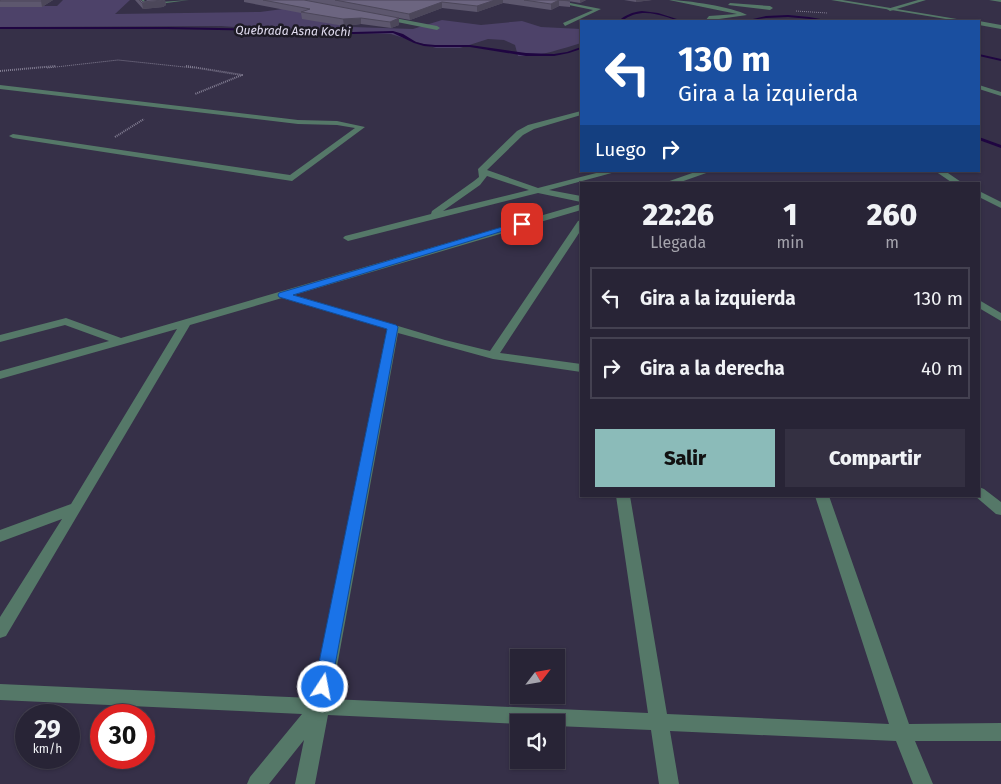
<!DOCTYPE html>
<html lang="es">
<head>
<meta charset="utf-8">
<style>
  :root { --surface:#282436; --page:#343042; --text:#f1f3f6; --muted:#a5a4ad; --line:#444151; --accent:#8bbbb9 }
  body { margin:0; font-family:"Fira Sans",sans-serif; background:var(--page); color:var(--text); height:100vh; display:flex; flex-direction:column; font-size:19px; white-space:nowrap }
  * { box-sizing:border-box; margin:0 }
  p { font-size:16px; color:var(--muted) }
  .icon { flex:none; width:28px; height:28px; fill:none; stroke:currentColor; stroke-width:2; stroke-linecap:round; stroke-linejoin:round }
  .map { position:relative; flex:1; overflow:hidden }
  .sheet { position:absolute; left:580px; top:182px; width:400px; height:315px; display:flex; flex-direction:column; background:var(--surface); border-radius:0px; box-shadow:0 1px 4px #0004,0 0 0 1px var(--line) }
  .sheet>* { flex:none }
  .hud { position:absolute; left:580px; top:20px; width:400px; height:152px; border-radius:0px; box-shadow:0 1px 4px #0004,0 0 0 1px var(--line); background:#1a4fa0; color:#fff; overflow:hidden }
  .needle { width:32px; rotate:59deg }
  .buttons { position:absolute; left:510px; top:649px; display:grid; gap:10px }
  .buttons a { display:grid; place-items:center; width:55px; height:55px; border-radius:0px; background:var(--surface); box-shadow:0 1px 4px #0004,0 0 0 1px var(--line); font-size:25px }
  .speed { position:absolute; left:15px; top:704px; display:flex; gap:10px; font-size:25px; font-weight:700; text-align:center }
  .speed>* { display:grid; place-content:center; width:65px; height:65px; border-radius:50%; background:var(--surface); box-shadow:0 1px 4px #0004,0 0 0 1px var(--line); line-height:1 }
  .speed small { font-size:12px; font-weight:400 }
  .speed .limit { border:8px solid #d22; background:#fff; color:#111 }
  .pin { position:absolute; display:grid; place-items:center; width:42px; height:42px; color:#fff; margin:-21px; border-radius:10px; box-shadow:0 2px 8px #0006 }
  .me { position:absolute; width:55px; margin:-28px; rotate:11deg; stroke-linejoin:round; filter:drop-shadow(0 0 4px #0008) }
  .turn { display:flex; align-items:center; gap:18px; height:105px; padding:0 15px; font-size:22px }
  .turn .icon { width:65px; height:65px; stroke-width:2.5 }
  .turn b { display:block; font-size:35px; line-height:42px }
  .then { display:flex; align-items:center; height:48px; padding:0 15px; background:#0003; gap:10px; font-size:19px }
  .eta { display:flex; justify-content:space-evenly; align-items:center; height:85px; text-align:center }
  .eta b { font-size:30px; font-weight:800; line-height:35px }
  .cta { display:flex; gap:10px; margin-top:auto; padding:10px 15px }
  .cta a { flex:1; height:58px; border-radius:0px; background:var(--accent); color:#111; font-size:20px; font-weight:800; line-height:58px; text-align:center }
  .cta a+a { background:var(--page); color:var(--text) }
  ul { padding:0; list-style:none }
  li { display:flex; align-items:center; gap:15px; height:62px; margin:0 10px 8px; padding:0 5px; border:2px solid var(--line); border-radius:0px }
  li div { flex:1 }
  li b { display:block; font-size:19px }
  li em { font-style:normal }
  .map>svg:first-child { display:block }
  .green { fill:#4d4269 }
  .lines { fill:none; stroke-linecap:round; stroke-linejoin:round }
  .stream { fill:#1f0541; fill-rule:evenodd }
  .path-far1 { stroke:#837e93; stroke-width:1; stroke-dasharray:1 1; stroke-linecap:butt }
  .path { stroke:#837e93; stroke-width:2; stroke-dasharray:1 1; stroke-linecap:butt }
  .minor { fill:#557868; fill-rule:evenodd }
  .tertiary { fill:#557868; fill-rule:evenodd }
  .wall { fill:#5d576e }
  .shaded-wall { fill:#4c475a }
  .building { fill:#6c6580; stroke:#4c475a }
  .route { fill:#1a73e8; stroke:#114b97 }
  .labels { text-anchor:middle; stroke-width:5; stroke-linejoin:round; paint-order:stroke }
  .far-water-label { font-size:12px; font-style:italic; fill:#e3def2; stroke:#1d1a25 }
</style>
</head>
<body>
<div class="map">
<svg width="1001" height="784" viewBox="0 0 1001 784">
  <rect width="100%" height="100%" fill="#363048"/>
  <path class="green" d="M63,0H130L115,14L260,12L298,7L312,20L352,27L413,29L442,20L481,25L522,21L541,27L581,29V43C561,49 539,57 518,56L515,45L504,40L488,39L460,48H436L391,34L294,31L221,26L0,27V6H57Z"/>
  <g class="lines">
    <g class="stream">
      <path d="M642,11L658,13L683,21C677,21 673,19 667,17C651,12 636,10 622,21H618C626,15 632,12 642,11Z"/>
      <path d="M788,15L809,17L832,21L788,17L766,18L744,21L766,16Z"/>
      <path d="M0,27H168L268,29L313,33L393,31L403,34L416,42L424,44L435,45H470L526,53L554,54L567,52L581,47V49L569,53L554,56H526L470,47H435L424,46L414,43L393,33L313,35L268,31L168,29H0Z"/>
      <path d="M979,54L1001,59V61L979,56Z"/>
      <path d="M979,137L1001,145V148L979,140Z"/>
    </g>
    <g class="path-far1">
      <path d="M796,11L827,13"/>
      <path d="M47,68L118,60L194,68"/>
    </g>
    <g class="path">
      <path d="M186,66L242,75L195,94"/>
      <path d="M0,71L56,66"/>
      <path d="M115,137L144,119"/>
    </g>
    <g class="minor">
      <path d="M140,0H144L146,3L189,0L144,6Z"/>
      <path d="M545,0H555L601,9L565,26L563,23L593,10Z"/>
      <path d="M669,0C686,0 733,7 747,15L705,21L709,16L737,14Z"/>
      <path d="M918,0H926L890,11L887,9Z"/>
      <path d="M989,0H1001V2Z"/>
      <path d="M730,3L770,6L773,8L770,10L728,5Z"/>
      <path d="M384,16L437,26L440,28L437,30L382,19Z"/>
      <path d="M758,19H786L789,21H755Z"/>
      <path d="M0,85L298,120L337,121L365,127L292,181L13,138L9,136L13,134L290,175L355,128L337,125L298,124L0,89Z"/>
      <path d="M979,85L1001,92V96L979,89Z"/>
      <path d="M581,111V115L534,129L523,135L487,170L538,188L604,171H619L549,190L581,196V202L538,193L348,241L343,238L345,236L431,214L432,211L474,181L479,177L478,169L517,131L528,125ZM487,176L529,190L443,211L480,185Z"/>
      <path d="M698,171H712L675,184H661Z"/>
      <path d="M935,171H945L964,184H954Z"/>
      <path d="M979,191L1001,202V208L979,197Z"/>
      <path d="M581,204V210L294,295L445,340L490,351L578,221L581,220V230L500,353L581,364V372L493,359L398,333L331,699L648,713L616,496H630L667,714L889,724L815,496H829L909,724L1001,723V741H915L933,784H913L896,741L670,731L679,784H659L651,730L556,726V722L519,724L328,715L315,784H295L304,740L269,784H247L250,777L302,714L0,700V684L312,698L387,329L282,298L190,325L6,636L0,638V617L62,519L0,542V530L71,504L177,329L0,379V371L109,341L65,325L0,342V335L66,318L121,338Z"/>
      <path d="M979,300L1001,313V321L979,308Z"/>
      <path d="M979,487L984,489L1001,502V515L996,514L975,496H979Z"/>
    </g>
    <g class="tertiary">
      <path d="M831,0H842L969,21H958Z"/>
      <path d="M979,21L1001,25V29L979,25Z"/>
    </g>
  </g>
  <g class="wall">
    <path d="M0,0H53L42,7H0Z"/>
    <path d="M135,0H141L143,2L147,1L146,0H165L166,5L163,7L143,9Z"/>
    <path d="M244,0H586L580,3L568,1H570V7L559,6L551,10L503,3L477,12L442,8L410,20L399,18V25L391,28L361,24L344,26L302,19L301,13L244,2Z"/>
    <path d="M624,0H652L636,2Z"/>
  </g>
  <g class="shaded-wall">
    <path d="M42,0H53L42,7L41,1Z"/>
    <path d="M165,0L166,5L163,7L143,9L142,3Z"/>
    <path d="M495,0H503V3L477,12V6Z"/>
    <path d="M559,0V6L551,10V4Z"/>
    <path d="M580,0H586L580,3Z"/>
    <path d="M636,0H652L636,2Z"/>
    <path d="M442,2V8L410,20L409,14Z"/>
    <path d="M361,18V24L344,26L343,19Z"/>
    <path d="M399,18V25L391,28L390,22Z"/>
  </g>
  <g class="building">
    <path d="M0,0H42L41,1H0Z"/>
    <path d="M139,0H141L143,2L163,0L161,1L142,3Z"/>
    <path d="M263,0H304L399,18L390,22L361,18L343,19L301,12L310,9Z"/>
    <path d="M335,0H495L477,6L442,2L409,14Z"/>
    <path d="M524,0H565L570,1L559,0L551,4Z"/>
  </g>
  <path class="route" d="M519,222L526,224L293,295L396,325L398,327L331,687L329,692L323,694L317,692L314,687L387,329L279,297L278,295L279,293Z"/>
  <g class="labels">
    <g class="far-water-label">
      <text transform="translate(293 31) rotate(1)" y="4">Quebrada Asna Kochi</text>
    </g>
  </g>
</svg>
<div class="buttons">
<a><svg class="needle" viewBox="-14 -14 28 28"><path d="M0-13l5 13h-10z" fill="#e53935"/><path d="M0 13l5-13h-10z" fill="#a5a4ad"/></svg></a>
<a><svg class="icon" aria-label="sound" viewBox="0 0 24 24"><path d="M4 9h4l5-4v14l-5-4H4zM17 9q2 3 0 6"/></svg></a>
</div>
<div class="speed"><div>29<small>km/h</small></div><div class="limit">30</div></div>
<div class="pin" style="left:522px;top:224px;background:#d93025"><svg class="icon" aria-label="arrive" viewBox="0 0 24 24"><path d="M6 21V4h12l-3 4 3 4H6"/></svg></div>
<svg class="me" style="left:323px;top:687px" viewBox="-20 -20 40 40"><circle r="17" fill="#1a73e8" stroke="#fff" stroke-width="3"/><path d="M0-11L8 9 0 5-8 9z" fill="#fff"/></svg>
<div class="hud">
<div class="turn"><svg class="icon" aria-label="left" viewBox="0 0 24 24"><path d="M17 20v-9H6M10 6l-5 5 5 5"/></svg><div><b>130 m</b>Gira a la izquierda</div></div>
<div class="then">Luego<svg class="icon" aria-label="right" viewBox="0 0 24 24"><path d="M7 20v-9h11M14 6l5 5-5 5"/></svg></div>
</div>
<section class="sheet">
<div class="eta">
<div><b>22:26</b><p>Llegada</p></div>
<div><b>1</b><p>min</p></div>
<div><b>260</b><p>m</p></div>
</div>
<ul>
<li><svg class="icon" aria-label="left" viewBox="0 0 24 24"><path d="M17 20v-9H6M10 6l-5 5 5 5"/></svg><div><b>Gira a la izquierda</b></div><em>130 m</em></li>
<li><svg class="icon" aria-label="right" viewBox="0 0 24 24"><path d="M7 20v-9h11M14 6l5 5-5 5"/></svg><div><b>Gira a la derecha</b></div><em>40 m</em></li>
</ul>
<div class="cta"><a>Salir</a><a>Compartir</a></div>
</section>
</div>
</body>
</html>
